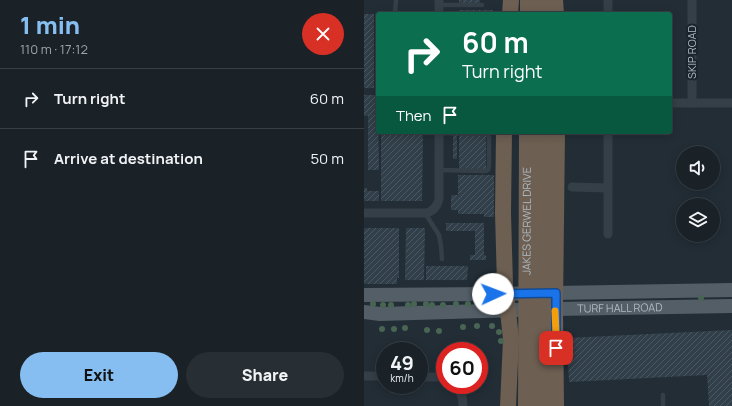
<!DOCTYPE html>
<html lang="en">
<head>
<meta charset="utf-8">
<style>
  :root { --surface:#1a2228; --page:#272f34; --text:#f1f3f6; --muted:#9fa4a8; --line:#383f45; --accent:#87bef1 }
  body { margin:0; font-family:Manrope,sans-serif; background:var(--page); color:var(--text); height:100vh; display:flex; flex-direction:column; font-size:15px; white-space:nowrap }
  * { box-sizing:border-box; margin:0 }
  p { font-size:13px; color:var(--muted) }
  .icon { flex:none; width:22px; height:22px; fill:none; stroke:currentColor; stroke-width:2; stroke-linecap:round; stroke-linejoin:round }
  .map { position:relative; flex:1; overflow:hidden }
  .details { display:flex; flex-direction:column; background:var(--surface); width:364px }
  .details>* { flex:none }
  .top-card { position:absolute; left:12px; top:12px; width:296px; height:122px; border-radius:4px; box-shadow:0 2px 10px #0003,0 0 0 1px var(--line); background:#0b6e4f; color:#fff; overflow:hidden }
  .fabs { position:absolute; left:312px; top:146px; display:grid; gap:8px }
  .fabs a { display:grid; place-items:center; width:44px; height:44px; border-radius:50%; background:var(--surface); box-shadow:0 2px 10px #0003,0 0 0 1px var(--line); font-size:20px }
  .speed { position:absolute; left:12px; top:342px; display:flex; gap:8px; font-size:20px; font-weight:700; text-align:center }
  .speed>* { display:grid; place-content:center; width:52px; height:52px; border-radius:50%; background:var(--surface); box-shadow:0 2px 10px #0003,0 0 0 1px var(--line); line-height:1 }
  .speed small { font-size:10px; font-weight:400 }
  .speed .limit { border:6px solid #d22; background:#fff; color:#111 }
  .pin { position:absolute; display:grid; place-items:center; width:34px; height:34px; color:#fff; margin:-17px; border-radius:8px; box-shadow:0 2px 6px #0006 }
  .me { position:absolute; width:44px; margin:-22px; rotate:88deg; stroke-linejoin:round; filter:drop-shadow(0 0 3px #0008) }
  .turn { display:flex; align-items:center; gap:14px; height:84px; padding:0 20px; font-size:18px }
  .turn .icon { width:52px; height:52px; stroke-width:2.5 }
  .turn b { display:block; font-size:28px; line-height:34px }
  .then { display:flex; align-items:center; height:38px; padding:0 20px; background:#0003; gap:8px; font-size:15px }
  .round { display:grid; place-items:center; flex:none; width:42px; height:42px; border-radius:21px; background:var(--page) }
  .headline { display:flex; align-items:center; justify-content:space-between; height:68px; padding:0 20px }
  h1 { font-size:24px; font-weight:800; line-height:30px; color:var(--accent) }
  .action { display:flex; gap:8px; margin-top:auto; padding:8px 20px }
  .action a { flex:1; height:46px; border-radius:24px; background:var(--accent); color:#111; font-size:16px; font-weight:800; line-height:46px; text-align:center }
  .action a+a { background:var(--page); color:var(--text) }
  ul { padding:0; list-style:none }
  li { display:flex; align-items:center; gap:12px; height:60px; padding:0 20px; border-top:1px solid var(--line) }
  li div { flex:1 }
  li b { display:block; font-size:15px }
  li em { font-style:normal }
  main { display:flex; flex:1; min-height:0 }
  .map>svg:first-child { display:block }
  .building { fill:url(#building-hatch) }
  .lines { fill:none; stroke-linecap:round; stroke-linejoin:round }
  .lane { stroke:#353f47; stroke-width:4.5 }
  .street { stroke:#353f47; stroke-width:9 }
  .primary { stroke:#535e67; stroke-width:14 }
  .highway { stroke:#6d5f52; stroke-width:16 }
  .tree { fill:#486554 }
  .route-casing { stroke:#114b97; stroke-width:10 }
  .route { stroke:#1a73e8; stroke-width:7 }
  .slow { stroke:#f59e0b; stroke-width:7 }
  .labels { text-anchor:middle; stroke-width:4; stroke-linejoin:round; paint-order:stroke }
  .street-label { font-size:11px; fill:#afbac4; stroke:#1a242c }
</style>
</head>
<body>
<main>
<section class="details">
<div class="headline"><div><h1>1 min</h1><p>110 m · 17:12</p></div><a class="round" style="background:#d93025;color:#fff"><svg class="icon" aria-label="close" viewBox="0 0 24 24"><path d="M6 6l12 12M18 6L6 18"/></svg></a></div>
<ul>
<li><svg class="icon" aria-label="right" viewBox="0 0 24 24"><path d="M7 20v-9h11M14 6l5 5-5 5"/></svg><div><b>Turn right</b></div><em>60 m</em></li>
<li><svg class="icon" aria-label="arrive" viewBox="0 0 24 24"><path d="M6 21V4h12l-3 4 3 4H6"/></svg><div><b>Arrive at destination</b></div><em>50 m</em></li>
</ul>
<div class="action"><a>Exit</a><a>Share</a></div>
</section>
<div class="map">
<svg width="368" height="406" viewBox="0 0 368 406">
  <defs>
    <pattern id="building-hatch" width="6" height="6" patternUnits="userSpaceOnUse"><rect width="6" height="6" fill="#313f4a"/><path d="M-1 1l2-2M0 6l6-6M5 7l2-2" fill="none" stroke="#4c5962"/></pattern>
  </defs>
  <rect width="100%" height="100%" fill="#222d36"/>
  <g class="building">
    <rect x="95" y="0" width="21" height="3"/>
    <path d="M95,10H129V14H86V11H95Z"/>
    <rect x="0" y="14" width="10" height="74"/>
    <path d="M13,17H14V89H12Z"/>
    <path d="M0,95H14L15,170H4V116H0Z"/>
    <path d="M17,132H59L58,201H17Z"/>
    <rect x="95" y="134" width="27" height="35"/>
    <rect x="89" y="135" width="4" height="24"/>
    <path d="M94,175H130V217H120V214H94V210H87V195H94Z"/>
    <path d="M0,188H3V191H15V201H0Z"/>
    <path d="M82,223H120V255H122V260H106V255H111V231H82Z"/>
    <path d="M0,228H35V278H33V284H0Z"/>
    <path d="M42,228H61L60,280H41Z"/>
    <path d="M62,266H104L103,280H62Z"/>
    <path d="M368,330V406H345L343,375L205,382L203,338Z"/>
  </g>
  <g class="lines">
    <g class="lane">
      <path d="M75,5H118"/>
      <path d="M31,14L32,0"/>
      <path d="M75,170L121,171L124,170L125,165V137L123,134L75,133"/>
      <path d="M61,213L75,235L77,246L78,259"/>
      <path d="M299,395V406"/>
    </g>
    <g class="street">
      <path d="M244,0V14"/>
      <path d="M75,14V0"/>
      <path d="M306,103H368"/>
      <path d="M328,103V0"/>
      <path d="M208,187L244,188"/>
      <path d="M0,213H61C69,212 73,207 75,199V132"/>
      <path d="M244,234V132"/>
      <path d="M0,376H21"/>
      <path d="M55,377H75L81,379"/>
      <path d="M92,385C97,391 99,398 99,406"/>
    </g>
    <g class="primary">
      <path d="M0,295L129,294L368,290"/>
      <path id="s1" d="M0,312L16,314L191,309L368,306"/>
    </g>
    <g class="highway">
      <path d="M191,0L192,14"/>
      <path d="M146,14L147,0"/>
      <path d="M164,14V0"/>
      <path d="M178,14V0"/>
      <path d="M140,132L139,213L141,284L147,339L144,406"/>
      <path id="s2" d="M162,406L163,132"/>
      <path d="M178,406V132"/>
      <path d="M192,406L191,309L193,132"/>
    </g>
  </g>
  <g class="tree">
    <circle cx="337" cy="298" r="3"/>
    <circle cx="119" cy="303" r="3"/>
    <circle cx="9" cy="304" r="3"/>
    <circle cx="50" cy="304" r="3"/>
    <circle cx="62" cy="304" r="3"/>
    <circle cx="92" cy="304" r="3"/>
    <circle cx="104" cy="304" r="3"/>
    <circle cx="19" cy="305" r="3"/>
    <circle cx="27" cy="305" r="3"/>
    <circle cx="44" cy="305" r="3"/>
    <circle cx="68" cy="305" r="3"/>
    <circle cx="79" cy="305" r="3"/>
    <circle cx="113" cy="326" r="3"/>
    <circle cx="128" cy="326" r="3"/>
    <circle cx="99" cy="327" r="3"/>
    <circle cx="41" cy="328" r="3"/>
    <circle cx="18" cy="329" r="3"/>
    <circle cx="30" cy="329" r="3"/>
    <circle cx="63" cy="330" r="3"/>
    <circle cx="75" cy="331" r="3"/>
    <circle cx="135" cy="332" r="3"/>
    <circle cx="137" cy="341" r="3"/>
  </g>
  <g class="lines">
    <defs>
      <path id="route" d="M129,294L192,293V348"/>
    </defs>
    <use href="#route" class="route-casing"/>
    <use href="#route" class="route"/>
    <path class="slow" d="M191,311L192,334"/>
  </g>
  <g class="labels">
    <g class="street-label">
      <text transform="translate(328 52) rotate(-90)" y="4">SKIP ROAD</text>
      <text dy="4" stroke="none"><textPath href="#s2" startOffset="185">JAKES GERWEL DRIVE</textPath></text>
      <text dy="4" stroke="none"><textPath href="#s1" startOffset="256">TURF HALL ROAD</textPath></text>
    </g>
  </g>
</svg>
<div class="fabs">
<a><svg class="icon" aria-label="sound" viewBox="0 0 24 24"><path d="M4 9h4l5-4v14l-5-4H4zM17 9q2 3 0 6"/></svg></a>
<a><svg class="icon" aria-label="layers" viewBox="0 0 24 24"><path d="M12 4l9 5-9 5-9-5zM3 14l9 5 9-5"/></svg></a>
</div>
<div class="speed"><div>49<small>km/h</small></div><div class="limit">60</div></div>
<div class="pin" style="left:192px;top:348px;background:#d93025"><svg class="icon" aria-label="arrive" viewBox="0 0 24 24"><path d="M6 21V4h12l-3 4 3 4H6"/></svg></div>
<svg class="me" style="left:129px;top:294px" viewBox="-20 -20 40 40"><circle r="19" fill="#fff"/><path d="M0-13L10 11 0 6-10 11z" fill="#1a73e8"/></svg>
<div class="top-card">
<div class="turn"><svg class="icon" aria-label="right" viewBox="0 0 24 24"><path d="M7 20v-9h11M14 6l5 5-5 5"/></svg><div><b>60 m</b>Turn right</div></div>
<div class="then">Then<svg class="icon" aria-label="arrive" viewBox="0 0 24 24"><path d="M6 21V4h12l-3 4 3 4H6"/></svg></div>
</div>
</div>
</main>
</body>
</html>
